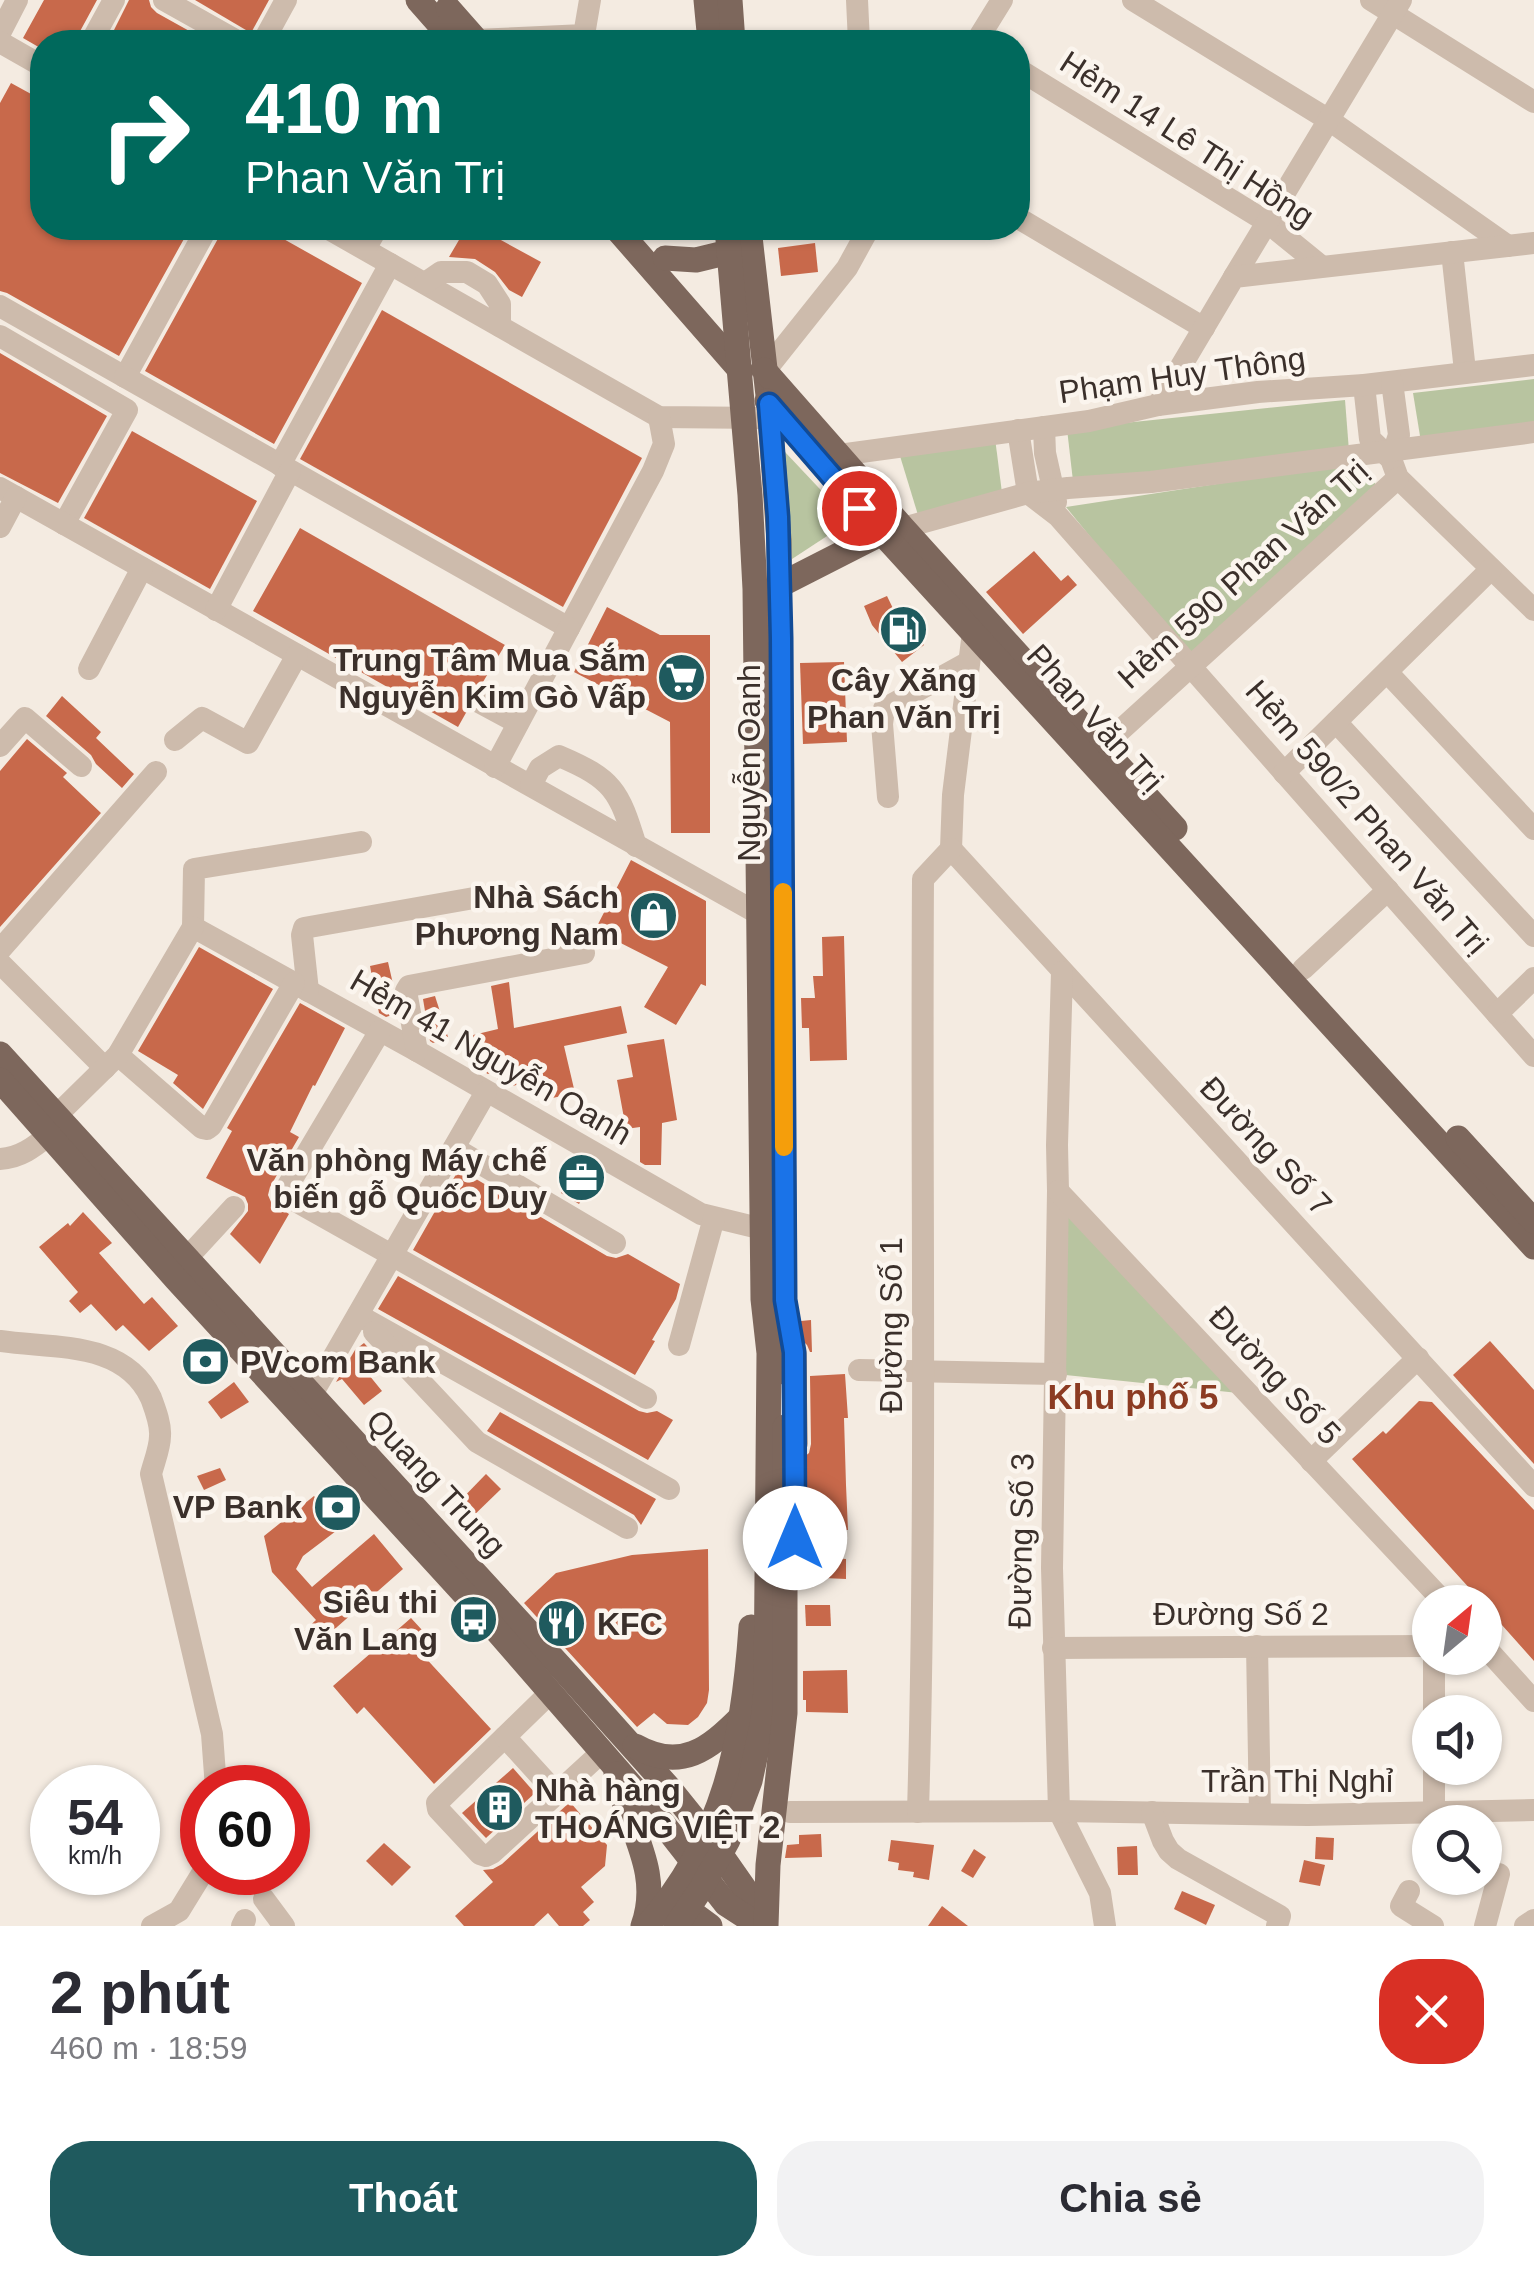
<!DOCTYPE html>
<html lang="vi">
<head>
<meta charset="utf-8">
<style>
  :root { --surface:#fff; --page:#f2f2f3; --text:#2b2b33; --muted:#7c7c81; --accent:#1f5a5e }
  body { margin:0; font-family:Helvetica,sans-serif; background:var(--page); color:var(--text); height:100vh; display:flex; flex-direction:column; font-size:38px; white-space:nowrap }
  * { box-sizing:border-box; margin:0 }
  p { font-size:32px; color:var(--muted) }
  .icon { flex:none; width:55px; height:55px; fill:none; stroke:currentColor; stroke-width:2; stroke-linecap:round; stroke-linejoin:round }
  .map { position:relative; height:1926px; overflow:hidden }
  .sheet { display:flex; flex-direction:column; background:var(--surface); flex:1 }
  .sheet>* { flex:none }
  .guide { position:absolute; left:30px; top:30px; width:1000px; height:210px; border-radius:40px; box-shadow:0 2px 8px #0004; background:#00695c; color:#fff; overflow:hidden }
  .needle { width:65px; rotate:29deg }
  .fabs { position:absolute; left:1412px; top:1585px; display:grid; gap:20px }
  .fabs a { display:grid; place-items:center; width:90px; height:90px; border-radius:50%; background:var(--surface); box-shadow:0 2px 8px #0004; font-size:50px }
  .speed { position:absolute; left:30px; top:1765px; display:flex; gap:20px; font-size:50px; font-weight:700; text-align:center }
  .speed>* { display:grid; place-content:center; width:130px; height:130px; border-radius:50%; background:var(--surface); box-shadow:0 2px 8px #0004; line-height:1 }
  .speed small { font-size:25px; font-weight:400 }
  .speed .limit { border:15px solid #d22; background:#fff; color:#111 }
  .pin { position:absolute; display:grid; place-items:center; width:85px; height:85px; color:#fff; margin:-42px; border:5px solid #fff; border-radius:50%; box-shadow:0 2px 10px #0007 }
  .me { position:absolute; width:110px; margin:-55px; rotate:0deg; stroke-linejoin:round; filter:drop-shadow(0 0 8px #0008) }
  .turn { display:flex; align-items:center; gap:35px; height:210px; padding:0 50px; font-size:45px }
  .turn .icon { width:130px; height:130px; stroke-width:2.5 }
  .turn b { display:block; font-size:70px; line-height:85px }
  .round { display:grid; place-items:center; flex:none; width:105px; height:105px; border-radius:40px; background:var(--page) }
  .headline { display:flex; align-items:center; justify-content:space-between; height:170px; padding:0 50px }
  h1 { font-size:60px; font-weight:600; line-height:75px }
  .cta { display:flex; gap:20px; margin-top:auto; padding:20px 50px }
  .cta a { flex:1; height:115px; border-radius:40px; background:var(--accent); color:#fff; font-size:40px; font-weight:600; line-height:115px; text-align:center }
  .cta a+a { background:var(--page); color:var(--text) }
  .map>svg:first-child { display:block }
  .green { fill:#b8c4a0 }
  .building { fill:#c8694b }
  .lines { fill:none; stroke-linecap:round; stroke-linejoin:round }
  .minor { stroke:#cdbbac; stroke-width:22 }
  .major { stroke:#7d675c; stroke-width:25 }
  .route-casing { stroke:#114b97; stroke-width:25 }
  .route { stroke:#1a73e8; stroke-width:18 }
  .slow { stroke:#f59e0b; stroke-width:18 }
  .labels { text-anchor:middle; stroke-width:9; stroke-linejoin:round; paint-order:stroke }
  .street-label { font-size:32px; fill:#3b302b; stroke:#fbf5ee }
  .poi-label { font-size:32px; font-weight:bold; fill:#3b302b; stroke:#fbf5ee; text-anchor:end }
  .neighbourhood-label { font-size:35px; font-weight:bold; fill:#8c3b22; stroke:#fbf5ee }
</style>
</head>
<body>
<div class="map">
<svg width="1534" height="1926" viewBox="0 0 1534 1926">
  <rect width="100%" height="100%" fill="#f4ebe1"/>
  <g class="green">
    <path d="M1534,379V427L1421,442L1413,393Z"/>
    <path d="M1345,400L1349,451L1073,481L1067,429Z"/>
    <path d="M995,438L1002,493L918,515L900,456Z"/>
    <path d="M785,452L850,521L792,559Z"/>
    <path d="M1361,462L1376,485L1189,658L1066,507Z"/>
    <path d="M1058,1191L1248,1394L1056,1374Z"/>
  </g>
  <g class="building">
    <path d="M44,0H97L78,35L76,42H42V49L23,38Z"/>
    <path d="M129,0H149L151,7L157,13L209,42H108Z"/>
    <path d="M195,0H269L251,33Z"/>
    <path d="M11,83L42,100V228H190L119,356L7,293L0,291V103Z"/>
    <path d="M222,228H264L362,283L274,444L145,371L220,235Z"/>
    <path d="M466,228H479L541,262L522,297L509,290L495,272L475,259L449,257Z"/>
    <path d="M815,243L818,272L781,276L778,248Z"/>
    <path d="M382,310L642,458L563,607L300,459Z"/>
    <path d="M0,353L107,416L58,503L0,473Z"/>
    <path d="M132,431L257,501L210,589L84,518Z"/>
    <path d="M300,528L505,645L480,687L472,689L466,694L464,703L467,711L458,727L253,611Z"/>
    <path d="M1034,551L1061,581L1068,575L1077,585L1023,634L986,592Z"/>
    <path d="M887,596L901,625L905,622L924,645L902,662L872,625L864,606Z"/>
    <path d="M607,607L660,635H710V833H671L670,722L574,672Z"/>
    <path d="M844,662L847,742L803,744L800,663Z"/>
    <path d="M62,696L101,732L96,738L134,774L122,788L96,764L91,755L46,716Z"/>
    <path d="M27,739L67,773L63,777L101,813L0,927V771Z"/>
    <path d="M631,860L706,901V986L701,984L676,1025L644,1007L668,967L595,930Z"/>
    <path d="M844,936L847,1060L810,1061L809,1028H802L801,998H815L813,976H823L822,937Z"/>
    <path d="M199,947L273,989L203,1109L173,1083L178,1075L138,1051Z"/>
    <path d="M388,962L393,984L391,994L395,1014L386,1017L379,1013L370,966Z"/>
    <path d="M509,982L514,1028L621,1006L627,1033L564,1046L575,1093L548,1099L543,1079L512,1086L511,1082L504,1084L498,1080L496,1072L488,1074L476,1067L469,1036L498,1029L491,986Z"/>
    <path d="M435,996L448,1037L433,1043L430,1041L423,999Z"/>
    <path d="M300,1003L345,1028L315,1086L313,1085L290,1132L299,1137L270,1187L268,1195L271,1202L289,1214L260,1264L230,1234L248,1211V1204L245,1197L206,1178L232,1131L227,1128Z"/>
    <path d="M664,1039L677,1120L662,1123L661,1165H645L640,1162V1127L626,1129L617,1080L633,1077L627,1045Z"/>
    <path d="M577,1160L598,1172L579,1204L561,1193Z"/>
    <path d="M459,1169L607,1256L616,1258L628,1254L680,1284L676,1299L652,1340L655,1341L635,1375L413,1250Z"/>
    <path d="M83,1212L112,1243L99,1253L144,1304L152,1297L178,1326L149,1351L123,1325L116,1331L91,1304L80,1313L69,1301L78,1292L39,1247L68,1223L70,1226Z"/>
    <path d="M398,1276L639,1411L647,1413L657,1411L673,1420L648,1460L378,1309Z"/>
    <path d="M811,1320L812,1352H810L807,1345L801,1339V1321Z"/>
    <path d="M1490,1341L1534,1390V1464L1453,1375Z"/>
    <path d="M364,1343L374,1354L360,1364L382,1391L364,1405L342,1379L336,1382L355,1350Z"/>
    <path d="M845,1374L848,1418H844L846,1485L848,1530L813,1531L812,1504H802L803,1458L809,1453L811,1444L810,1376Z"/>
    <path d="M234,1382L249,1402L221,1419L208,1402Z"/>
    <path d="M1419,1401L1432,1402L1534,1510V1661L1485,1606V1602H1482L1352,1459L1383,1431L1386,1434Z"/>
    <path d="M500,1412L656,1499L641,1525L634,1515L487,1431Z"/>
    <path d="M220,1468L226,1480L204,1490L197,1476Z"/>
    <path d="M486,1474L501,1489L468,1521L454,1507Z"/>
    <path d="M314,1496L340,1528L303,1556L296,1569L312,1587L374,1534L403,1569L312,1649L301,1634L316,1620L272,1572L264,1536Z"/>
    <path d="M708,1549L709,1690L707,1703L698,1717L688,1725L667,1724L654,1713L637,1727L524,1603L556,1573L632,1555Z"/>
    <path d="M803,1556L846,1559V1579L802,1577Z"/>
    <path d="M805,1605H830L831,1626H806Z"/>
    <path d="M411,1618L433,1642L421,1653L491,1729L434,1784L364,1707L357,1714L333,1686Z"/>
    <path d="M847,1670L848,1713L806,1712V1700H803V1671Z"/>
    <path d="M513,1768L535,1793L486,1838L462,1813Z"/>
    <path d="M570,1802L607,1845L605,1866L581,1887L594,1902L583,1912L590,1920L583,1926H559L548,1913L534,1926H464L455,1916L493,1882L483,1870L493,1869L502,1864Z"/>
    <path d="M821,1834L822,1857L785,1858L787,1845L799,1844V1835Z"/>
    <path d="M1316,1837L1334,1838L1333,1860L1315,1859Z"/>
    <path d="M891,1840L934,1845L929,1880L913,1877L914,1872L898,1870L899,1863L888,1861Z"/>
    <path d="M384,1843L411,1867L392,1886L366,1861Z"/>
    <path d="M1137,1846L1138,1875H1118L1117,1847Z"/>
    <path d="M974,1849L986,1857L973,1878L961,1871Z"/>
    <path d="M1304,1860L1325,1865L1320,1886L1299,1882Z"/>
    <path d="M1182,1891L1215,1905L1206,1925L1174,1909Z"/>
    <path d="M942,1906L968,1926H928Z"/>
  </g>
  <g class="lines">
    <g class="minor">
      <path d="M164,0L239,42"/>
      <path d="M857,0L859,42"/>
      <path d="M1133,0L1329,120L1508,246"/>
      <path d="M1371,0L1534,102"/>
      <path d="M0,33L17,0"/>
      <path d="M0,42L42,66"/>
      <path d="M91,42L114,0"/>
      <path d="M263,42L286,0"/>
      <path d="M469,42L475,40L584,35L590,0"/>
      <path d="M976,42L1002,0"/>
      <path d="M1018,69L1267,222L1321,266"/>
      <path d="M1018,218L1204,328"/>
      <path d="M327,228L659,417L770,418"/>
      <path d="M365,249L377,228"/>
      <path d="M1452,252L1465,371"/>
      <path d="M1234,277L1401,0"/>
      <path d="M425,283L441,272H467L487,284L500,304V326"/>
      <path d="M0,306L125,377L207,228"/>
      <path d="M0,336L127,410L64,524"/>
      <path d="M765,371L847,268L869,228"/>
      <path d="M125,377L569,628L653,471L664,444L659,417"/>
      <path d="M1364,385L1370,439L1391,459L1398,478L1534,610"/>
      <path d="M1158,405L1234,277L1534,243"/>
      <path d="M1044,427L1045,453L1056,502"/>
      <path d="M1018,430L1028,493L1058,516L1534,1056"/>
      <path d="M839,455L1089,421L1158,405L1258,392L1364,385L1534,365"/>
      <path d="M1391,459L1399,435L1392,382"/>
      <path d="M280,465L390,264"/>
      <path d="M0,488L759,914"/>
      <path d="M0,527L16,497"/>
      <path d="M903,528L1028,493L1068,488L1151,482L1534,432"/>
      <path d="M216,610L290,471"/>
      <path d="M89,669L142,568"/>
      <path d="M1387,672L1534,829"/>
      <path d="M479,702L518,723"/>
      <path d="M1336,722L1534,936"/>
      <path d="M175,740L202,718L248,743L297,655"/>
      <path d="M0,746L25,718L81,766"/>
      <path d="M1090,758L1398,478"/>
      <path d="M495,767L569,628"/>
      <path d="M1284,773L1491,569"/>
      <path d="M531,785L540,768L559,756C613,779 619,790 636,846"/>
      <path d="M888,797L882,724L884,709L969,662"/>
      <path d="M951,849L1534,1486"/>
      <path d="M951,849L953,795L973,632"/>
      <path d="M193,927L417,1051L701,1214L763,1229"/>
      <path d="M193,927L194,869L361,842"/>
      <path d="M0,950L156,772"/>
      <path d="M0,963L105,1068"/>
      <path d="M1303,969L1388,890"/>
      <path d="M1062,972L1057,1145L1058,1191L1052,1568L1059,1811L1100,1893L1105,1926"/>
      <path d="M308,991L302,935L304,928L491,895"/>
      <path d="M1497,1014L1534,978"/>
      <path d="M380,1031L283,1194L646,1398"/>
      <path d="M417,1051L406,991L409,986L584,953"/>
      <path d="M118,1055L202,1128L207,1129L211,1126L294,983"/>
      <path d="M56,1116L118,1055L193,927"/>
      <path d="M454,1148L615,1243"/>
      <path d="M0,1159C20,1158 34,1147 49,1135"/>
      <path d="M1058,1191L1444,1602"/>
      <path d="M187,1258L234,1207"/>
      <path d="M358,1315L669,1489"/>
      <path d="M374,1332L477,1442L627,1528"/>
      <path d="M0,1341C53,1349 124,1340 151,1398C155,1409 161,1424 160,1436C160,1448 154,1462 151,1474L212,1734L216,1788"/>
      <path d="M679,1345L714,1218"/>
      <path d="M859,1370L1056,1374"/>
      <path d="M311,1396L486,1092"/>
      <path d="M1311,1461L1418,1358"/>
      <path d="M1257,1646L1260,1814"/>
      <path d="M1485,1647L1534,1701"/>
      <path d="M1053,1648L1430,1646"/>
      <path d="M1434,1658V1712"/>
      <path d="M551,1692L442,1798L437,1803L438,1809L480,1854L486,1856L492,1853L603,1751"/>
      <path d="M505,1737L557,1794"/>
      <path d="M1434,1768V1813"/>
      <path d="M790,1812L1059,1811L1308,1815L1534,1810"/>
      <path d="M918,1812C927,1501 921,1190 923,879L951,849"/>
      <path d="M1152,1812L1163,1841L1169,1851L1178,1859L1280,1916L1277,1926"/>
      <path d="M1409,1891L1401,1906L1433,1926"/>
      <path d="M264,1899L284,1926"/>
      <path d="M152,1926L179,1911L203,1872"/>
      <path d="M242,1926L245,1920"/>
      <path d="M1485,1926L1499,1874"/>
      <path d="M1525,1926L1534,1920"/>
    </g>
    <g class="major">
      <path d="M418,0L455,42"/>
      <path d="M706,0L710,42"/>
      <path d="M730,0L733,42"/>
      <path d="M448,8L478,42"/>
      <path d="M616,228L741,371"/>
      <path d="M749,228L769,404L779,540L785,1372"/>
      <path d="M665,258L696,260L729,252"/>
      <path d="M764,370L903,528L1175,828"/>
      <path d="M767,401L882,533L1534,1247"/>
      <path d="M780,585L882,533"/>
      <path d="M0,1054L568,1675L670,1789L707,1835L744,1888L764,1925"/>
      <path d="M0,1080L176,1279L470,1600L650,1807L726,1904L760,1926"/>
      <path d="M1458,1138L1534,1221"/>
      <path d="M794,1354L795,1444"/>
      <path d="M635,1746C681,1772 709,1749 741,1717"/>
      <path d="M616,1774C627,1828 663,1870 643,1926"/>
      <path d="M670,1909L691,1912L710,1926"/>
      <path d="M647,1926C725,1837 743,1741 751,1627"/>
      <path d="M676,1926L701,1889L728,1840L750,1781L763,1721L766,1690L769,1353L763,1299L755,589L750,495L727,228"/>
      <path d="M766,1926L768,1865L785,1713V1427"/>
    </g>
  </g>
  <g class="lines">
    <defs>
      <path id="route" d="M795,1538L794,1352L785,1300L781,638L778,517L769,404L859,508"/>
    </defs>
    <use href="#route" class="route-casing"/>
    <use href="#route" class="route"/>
    <path class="slow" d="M783,892L784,1147"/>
  </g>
  <defs>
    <symbol id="fuel-disc" viewBox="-11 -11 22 22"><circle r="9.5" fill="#1f5a5e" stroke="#fbf5ee"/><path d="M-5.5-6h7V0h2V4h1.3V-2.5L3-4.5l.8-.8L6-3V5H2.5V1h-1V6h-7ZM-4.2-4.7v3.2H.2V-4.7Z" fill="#fff"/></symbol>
    <symbol id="supermarket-disc" viewBox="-11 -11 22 22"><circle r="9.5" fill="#1f5a5e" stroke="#fbf5ee"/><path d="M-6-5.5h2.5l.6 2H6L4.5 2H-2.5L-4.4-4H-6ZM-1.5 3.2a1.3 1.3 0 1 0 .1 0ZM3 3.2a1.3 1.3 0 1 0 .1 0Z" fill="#fff"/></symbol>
    <symbol id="shop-disc" viewBox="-11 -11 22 22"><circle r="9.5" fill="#1f5a5e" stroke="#fbf5ee"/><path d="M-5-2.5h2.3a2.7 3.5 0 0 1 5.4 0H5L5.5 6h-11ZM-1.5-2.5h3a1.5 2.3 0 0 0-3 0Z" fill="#fff"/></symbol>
    <symbol id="office-disc" viewBox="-11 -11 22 22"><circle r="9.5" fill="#1f5a5e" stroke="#fbf5ee"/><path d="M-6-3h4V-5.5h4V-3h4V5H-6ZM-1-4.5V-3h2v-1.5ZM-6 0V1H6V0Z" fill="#fff"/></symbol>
    <symbol id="bank-disc" viewBox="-11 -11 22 22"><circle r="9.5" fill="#1f5a5e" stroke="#fbf5ee"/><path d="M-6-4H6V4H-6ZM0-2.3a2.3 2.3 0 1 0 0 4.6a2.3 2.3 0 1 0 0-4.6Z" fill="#fff"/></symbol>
    <symbol id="bus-disc" viewBox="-11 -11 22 22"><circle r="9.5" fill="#1f5a5e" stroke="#fbf5ee"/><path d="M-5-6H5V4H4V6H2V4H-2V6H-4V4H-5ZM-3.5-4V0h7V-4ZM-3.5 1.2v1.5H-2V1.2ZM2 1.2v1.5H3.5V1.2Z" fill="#fff"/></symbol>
    <symbol id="restaurant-disc" viewBox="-11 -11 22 22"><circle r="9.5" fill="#1f5a5e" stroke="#fbf5ee"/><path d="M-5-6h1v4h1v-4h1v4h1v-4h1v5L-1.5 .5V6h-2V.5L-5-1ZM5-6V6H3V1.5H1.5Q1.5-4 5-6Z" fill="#fff"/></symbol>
    <symbol id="building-disc" viewBox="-11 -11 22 22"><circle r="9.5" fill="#1f5a5e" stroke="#fbf5ee"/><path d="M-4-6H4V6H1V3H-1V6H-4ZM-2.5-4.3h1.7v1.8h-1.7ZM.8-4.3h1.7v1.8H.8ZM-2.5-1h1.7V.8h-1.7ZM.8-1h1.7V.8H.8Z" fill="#fff"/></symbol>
  </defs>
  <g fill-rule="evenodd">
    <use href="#fuel-disc" x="876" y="602" width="55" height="55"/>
    <use href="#supermarket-disc" x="654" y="650" width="55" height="55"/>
    <use href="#shop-disc" x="626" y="888" width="55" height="55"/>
    <use href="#office-disc" x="554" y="1150" width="55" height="55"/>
    <use href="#bank-disc" x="178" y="1334" width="55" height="55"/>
    <use href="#bank-disc" x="310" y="1480" width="55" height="55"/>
    <use href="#bus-disc" x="446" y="1592" width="55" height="55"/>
    <use href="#restaurant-disc" x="534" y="1596" width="55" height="55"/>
    <use href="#building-disc" x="472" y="1780" width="55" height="55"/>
  </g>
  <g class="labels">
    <g class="street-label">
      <text transform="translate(1187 139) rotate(33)" y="11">Hẻm 14 Lê Thị Hồng</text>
      <text transform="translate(1182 375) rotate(-8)" y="11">Phạm Huy Thông</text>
      <text transform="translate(1243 574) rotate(-42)" y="11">Hẻm 590 Phan Văn Trị</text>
      <text transform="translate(1095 718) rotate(48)" y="11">Phan Văn Trị</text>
      <text transform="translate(749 763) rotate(-90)" y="11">Nguyễn Oanh</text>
      <text transform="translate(1367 817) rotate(49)" y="11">Hẻm 590/2 Phan Văn Trị</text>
      <text transform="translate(491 1057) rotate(30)" y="11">Hẻm 41 Nguyễn Oanh</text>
      <text transform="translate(1266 1146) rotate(47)" y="11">Đường Số 7</text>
      <text transform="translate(891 1325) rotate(-90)" y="11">Đường Số 1</text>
      <text transform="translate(1275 1375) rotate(47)" y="11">Đường Số 5</text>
      <text transform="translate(436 1483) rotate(47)" y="11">Quang Trung</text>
      <text transform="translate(1021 1541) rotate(-89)" y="11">Đường Số 3</text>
      <text x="1241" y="1625">Đường Số 2</text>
      <text x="1297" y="1792">Trần Thị Nghỉ</text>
    </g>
    <g class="poi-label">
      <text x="646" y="671">Trung Tâm Mua Sắm<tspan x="646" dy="37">Nguyễn Kim Gò Vấp</tspan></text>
      <text x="904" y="691" text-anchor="middle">Cây Xăng<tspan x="904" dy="37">Phan Văn Trị</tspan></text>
      <text x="619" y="908">Nhà Sách<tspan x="619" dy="37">Phương Nam</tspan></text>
      <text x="547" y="1171">Văn phòng Máy chế<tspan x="547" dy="37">biến gỗ Quốc Duy</tspan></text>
      <text x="240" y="1373" text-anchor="start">PVcom Bank</text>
      <text x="302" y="1518">VP Bank</text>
      <text x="438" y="1613">Siêu thi<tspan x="438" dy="37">Văn Lang</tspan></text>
      <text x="597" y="1635" text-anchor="start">KFC</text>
      <text x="535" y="1801" text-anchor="start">Nhà hàng<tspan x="535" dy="37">THOÁNG VIỆT 2</tspan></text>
    </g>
    <g class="neighbourhood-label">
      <text x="1133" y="1409">Khu phố 5</text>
    </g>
  </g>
</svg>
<div class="fabs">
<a><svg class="needle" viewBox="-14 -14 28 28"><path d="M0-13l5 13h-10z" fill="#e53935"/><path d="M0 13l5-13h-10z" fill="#7c7c81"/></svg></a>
<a><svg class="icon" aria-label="sound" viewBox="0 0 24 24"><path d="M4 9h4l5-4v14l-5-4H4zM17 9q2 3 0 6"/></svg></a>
<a><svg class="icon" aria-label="search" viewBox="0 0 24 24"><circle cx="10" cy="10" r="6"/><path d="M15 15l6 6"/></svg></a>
</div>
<div class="speed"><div>54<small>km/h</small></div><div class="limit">60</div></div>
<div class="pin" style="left:859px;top:508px;background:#d93025"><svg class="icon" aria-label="arrive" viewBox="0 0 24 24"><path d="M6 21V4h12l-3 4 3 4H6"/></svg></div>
<svg class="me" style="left:795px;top:1538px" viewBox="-20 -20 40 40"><circle r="19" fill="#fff"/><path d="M0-13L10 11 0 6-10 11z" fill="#1a73e8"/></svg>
<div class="guide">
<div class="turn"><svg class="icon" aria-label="right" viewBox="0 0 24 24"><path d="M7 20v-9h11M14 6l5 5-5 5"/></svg><div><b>410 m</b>Phan Văn Trị</div></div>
</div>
</div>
<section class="sheet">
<div class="headline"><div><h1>2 phút</h1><p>460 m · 18:59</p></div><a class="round" style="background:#d93025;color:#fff"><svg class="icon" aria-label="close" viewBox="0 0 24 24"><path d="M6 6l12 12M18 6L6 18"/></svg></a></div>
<div class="cta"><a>Thoát</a><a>Chia sẻ</a></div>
</section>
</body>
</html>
